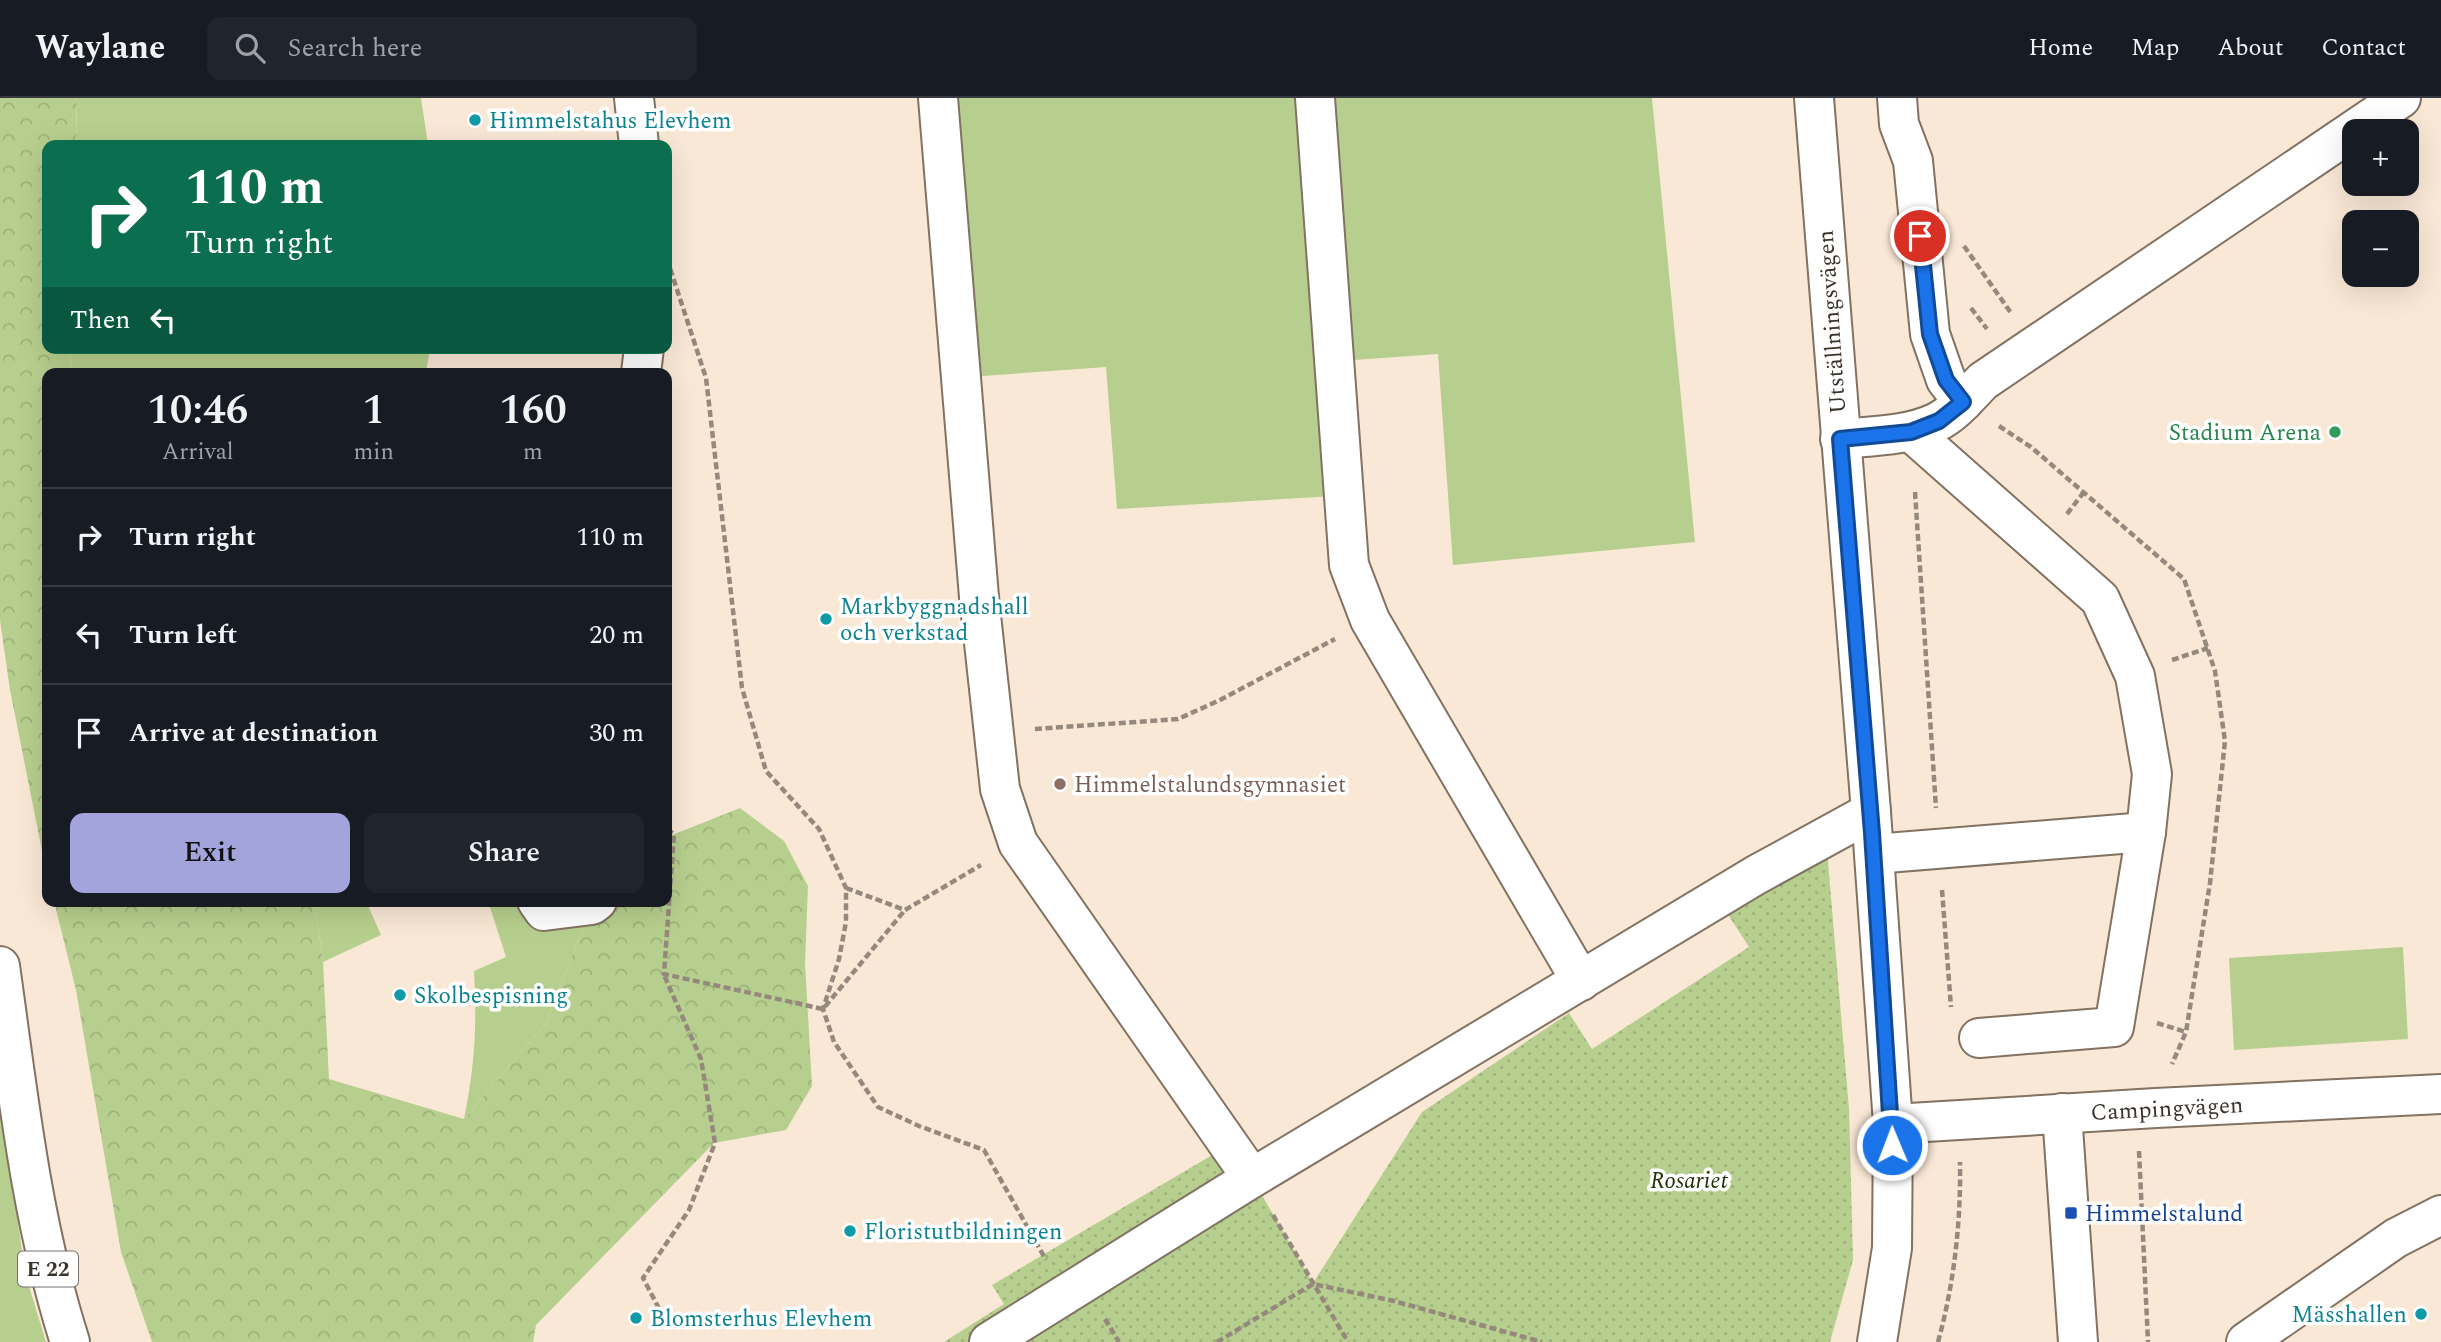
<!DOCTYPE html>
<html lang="en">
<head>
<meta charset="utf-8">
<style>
  :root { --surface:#171b24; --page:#20242c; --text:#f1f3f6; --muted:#9ea1a6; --line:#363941; --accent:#a2a4db }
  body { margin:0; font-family:Spectral,serif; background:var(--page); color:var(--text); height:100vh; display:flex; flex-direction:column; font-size:26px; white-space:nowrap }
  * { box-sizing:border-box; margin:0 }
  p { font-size:23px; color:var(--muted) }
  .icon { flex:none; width:38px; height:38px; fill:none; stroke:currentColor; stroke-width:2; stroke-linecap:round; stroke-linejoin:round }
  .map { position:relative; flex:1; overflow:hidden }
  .sheet { position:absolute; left:42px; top:270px; width:630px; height:539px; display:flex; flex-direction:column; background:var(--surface); border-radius:14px; box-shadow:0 7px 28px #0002 }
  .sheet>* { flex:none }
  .top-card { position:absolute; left:42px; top:42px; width:630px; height:214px; border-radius:14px; box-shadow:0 7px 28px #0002; background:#0b6e4f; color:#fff; overflow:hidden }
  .controls { position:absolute; left:2342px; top:21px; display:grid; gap:14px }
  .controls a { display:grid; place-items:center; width:77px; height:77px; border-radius:14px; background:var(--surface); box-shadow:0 7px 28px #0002; font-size:35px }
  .pin { position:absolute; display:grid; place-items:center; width:60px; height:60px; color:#fff; margin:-30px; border:4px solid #fff; border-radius:50%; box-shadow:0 2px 7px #0007 }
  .me { position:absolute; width:77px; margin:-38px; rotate:359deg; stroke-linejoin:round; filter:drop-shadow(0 0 5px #0008) }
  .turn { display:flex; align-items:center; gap:24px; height:147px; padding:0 28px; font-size:32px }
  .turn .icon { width:91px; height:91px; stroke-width:2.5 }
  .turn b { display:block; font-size:49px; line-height:60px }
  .then { display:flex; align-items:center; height:66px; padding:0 28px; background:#0003; gap:14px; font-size:26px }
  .eta { display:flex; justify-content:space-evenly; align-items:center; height:119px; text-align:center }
  .eta b { font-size:42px; font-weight:600; line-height:49px }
  .primary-button { display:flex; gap:14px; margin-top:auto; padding:14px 28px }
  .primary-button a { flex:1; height:80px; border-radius:14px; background:var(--accent); color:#111; font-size:28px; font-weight:600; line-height:80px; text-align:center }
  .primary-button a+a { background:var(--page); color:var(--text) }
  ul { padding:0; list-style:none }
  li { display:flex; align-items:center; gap:21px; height:98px; padding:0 28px; border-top:2px solid var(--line) }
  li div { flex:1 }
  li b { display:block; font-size:26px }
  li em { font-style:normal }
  header { display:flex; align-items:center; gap:42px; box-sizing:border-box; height:98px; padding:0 35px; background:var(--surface); border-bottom:2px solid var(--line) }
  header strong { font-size:33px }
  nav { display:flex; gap:38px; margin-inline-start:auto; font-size:24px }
  .search { width:490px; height:63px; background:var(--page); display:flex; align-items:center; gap:18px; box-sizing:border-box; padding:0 24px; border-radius:14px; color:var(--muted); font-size:26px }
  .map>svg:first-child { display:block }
  .grass { fill:#b7cf8e }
  .forest { fill:url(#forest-crowns) }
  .park { fill:url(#park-dots) }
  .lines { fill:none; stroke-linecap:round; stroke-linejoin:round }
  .minor-casing { stroke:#827262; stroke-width:42 }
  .highway-casing { stroke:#827262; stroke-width:42 }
  .path { stroke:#95897d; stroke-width:4.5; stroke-dasharray:7 3.5; stroke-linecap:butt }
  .minor { stroke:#fff; stroke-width:38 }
  .highway { stroke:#fff; stroke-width:38 }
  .route-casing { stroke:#114b97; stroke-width:18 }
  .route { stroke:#1a73e8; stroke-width:12 }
  .culture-dot { fill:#0f9aa8; stroke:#fff; stroke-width:2.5 }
  .leisure-dot { fill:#2e9e5b; stroke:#fff; stroke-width:2.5 }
  .education-dot { fill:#8d6e63; stroke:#fff; stroke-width:2.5 }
  .transit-dot { fill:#1a4fb4; stroke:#fff; stroke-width:2.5 }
  .labels { text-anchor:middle; stroke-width:7; stroke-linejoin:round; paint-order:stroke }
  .shield { fill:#fff; stroke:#75706b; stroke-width:2 }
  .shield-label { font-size:21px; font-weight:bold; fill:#3a332c }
  .culture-label { font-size:23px; fill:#0d838f; stroke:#fff; text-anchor:start }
  .street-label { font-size:23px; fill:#3a332c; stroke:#fff }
  .leisure-label { font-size:23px; fill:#27864d; stroke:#fff; text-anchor:end }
  .education-label { font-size:23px; fill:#785e54; stroke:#fff; text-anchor:start }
  .park-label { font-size:23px; font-style:italic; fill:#222f00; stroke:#fff }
  .transit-label { font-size:23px; fill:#164399; stroke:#fff; text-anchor:start }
</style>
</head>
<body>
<header>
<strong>Waylane</strong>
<div class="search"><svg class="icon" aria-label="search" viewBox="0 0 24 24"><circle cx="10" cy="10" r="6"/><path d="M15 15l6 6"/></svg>Search here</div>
<nav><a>Home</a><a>Map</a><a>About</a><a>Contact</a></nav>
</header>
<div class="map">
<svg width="2441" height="1244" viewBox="0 0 2441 1244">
  <defs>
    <pattern id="forest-crowns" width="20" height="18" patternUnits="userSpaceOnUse" patternTransform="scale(1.75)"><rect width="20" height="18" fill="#b7cf8e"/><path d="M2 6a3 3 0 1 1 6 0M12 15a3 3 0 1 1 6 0" fill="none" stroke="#9eb27b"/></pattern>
    <pattern id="park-dots" width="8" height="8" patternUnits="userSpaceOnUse" patternTransform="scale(1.75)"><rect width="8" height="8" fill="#b7cf8e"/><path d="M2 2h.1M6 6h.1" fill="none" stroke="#9eb27b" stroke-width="1.8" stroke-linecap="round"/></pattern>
  </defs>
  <rect width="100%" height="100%" fill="#fae8d6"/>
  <g class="grass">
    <path d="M77,0H421L428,47H76Z"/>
    <path d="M951,0H1652L1695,444L1453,467L1438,256L1326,264L1334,398L1117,411L1106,269L970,279Z"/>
    <path d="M71,250H430L426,275H70Z"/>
    <path d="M323,803H366L381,837L323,864L316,813Z"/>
    <path d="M488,803H597L592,807L546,925L464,1021C475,967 477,927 474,873L506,859Z"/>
    <path d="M2403,849L2408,941L2234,952L2229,860Z"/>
    <path d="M0,993L25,1175L46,1244H0Z"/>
  </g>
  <g class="forest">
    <path d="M0,0H77L76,47H47V250H71L70,275H47V778L10,592L0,522Z"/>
    <path d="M740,710L784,743L808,788L805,865L812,988L786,1032L714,1045L536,1227L533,1244H152L121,1154L76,892L54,803H323L316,813L323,864L329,981L464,1021L546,925L592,807L597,803H667V739Z"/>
  </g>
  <path class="park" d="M1827,752L1849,1011L1853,1162L1830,1244H944L1004,1206L992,1187L1229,1047L1252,1080L1313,1185L1422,1014L1569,915L1592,951L1749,849L1725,812Z"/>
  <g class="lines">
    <defs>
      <g id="minor">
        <path d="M634,0L639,47"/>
        <path d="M938,0L979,499L1000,691L1018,745L1252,1080"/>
        <path d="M1315,0L1349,467L1370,522L1581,883"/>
        <path d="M1814,0L1871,714L1893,1026L1892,1150L1877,1244"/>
        <path d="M1897,0L1899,26L1913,63L1930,236L1946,282L1963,304"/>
        <path d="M641,275L644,250"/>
        <path d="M1911,334L2100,501L2135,578L2152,676L2146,734L2114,929L1979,940"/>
        <path d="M1840,341C1872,338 1908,338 1937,324C1955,315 1969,297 1983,283L2401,0"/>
        <path d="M1874,756L2146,734"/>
        <path d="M537,803L544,813L592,807L597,803"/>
        <path d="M2062,1015L2078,1244"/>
        <path d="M1893,1026L2156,1010L2441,996"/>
        <path d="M989,1244L1252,1080L1756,777L1871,714"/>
        <path d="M2246,1244L2396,1140L2441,1117"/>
      </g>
      <path id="highway" d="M0,868C18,995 31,1122 70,1244"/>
    </defs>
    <use href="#minor" class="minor-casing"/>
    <use href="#highway" class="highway-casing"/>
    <g class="path">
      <path d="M1964,148L2011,215"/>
      <path d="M667,161L706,280L742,590L766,673L819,731L846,790V824L839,861L823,911L834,944L878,1009L919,1028L984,1052L1046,1162"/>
      <path d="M1971,210L1987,231"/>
      <path d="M1999,328L2031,349L2184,481L2215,573L2225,643L2210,785L2186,934L2172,966"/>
      <path d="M1915,394L1936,710"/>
      <path d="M2067,416L2084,394"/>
      <path d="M2172,562L2208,550"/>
      <path d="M1035,631L1178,621L1220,602L1335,541"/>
      <path d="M667,731L674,736L664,876L823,911L905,812"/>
      <path d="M846,790L905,812L981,767"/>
      <path d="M1942,792L1951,909"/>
      <path d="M2157,925L2186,934"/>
      <path d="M2139,1053L2148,1244"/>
      <path d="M1273,1117L1348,1244"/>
      <path d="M664,1220L643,1180L689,1112L715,1045L701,961L664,877"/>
      <path d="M1105,1221L1119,1244"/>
      <path d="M1217,1244L1313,1186L1394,1203L1542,1244"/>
      <path d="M1938,1244C1954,1186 1961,1125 1960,1064"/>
    </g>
    <use href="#minor" class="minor"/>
    <use href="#highway" class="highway"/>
  </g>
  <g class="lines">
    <defs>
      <path id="route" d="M1892,1047L1872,735L1840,341L1911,334L1939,323L1963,304L1946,282L1930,236L1920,138"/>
    </defs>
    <use href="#route" class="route-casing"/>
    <use href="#route" class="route"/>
  </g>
  <g class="culture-dot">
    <circle cx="475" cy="22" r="7"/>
    <circle cx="826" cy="521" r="7"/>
    <circle cx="400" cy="897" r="7"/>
    <circle cx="850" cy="1133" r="7"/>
    <circle cx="2421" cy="1216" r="7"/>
    <circle cx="636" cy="1220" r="7"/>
  </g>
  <circle class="leisure-dot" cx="2335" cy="334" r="7"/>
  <circle class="education-dot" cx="1060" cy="686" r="7"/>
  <rect class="transit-dot" x="2064" y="1108" width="14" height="14" rx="3.5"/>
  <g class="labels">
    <rect class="shield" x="18" y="1153.5" width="60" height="35" rx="5"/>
    <g class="shield-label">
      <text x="48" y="1178">E 22</text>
    </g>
    <g class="culture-label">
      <text x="489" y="30">Himmelstahus Elevhem</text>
      <text x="840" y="516">Markbyggnadshall<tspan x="840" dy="26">och verkstad</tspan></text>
      <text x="414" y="905">Skolbespisning</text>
      <text x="864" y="1141">Floristutbildningen</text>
      <text x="2407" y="1224" text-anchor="end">Mässhallen</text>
      <text x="650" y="1228">Blomsterhus Elevhem</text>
    </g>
    <g class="street-label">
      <text transform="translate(1831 224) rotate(-94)" y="8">Utställningsvägen</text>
      <text transform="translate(2167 1010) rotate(-3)" y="8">Campingvägen</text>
    </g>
    <g class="leisure-label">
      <text x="2321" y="342">Stadium Arena</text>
    </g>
    <g class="education-label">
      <text x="1074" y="694">Himmelstalundsgymnasiet</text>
    </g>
    <g class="park-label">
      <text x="1689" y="1090">Rosariet</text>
    </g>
    <g class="transit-label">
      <text x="2085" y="1123">Himmelstalund</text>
    </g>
  </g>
</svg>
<div class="controls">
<a>+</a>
<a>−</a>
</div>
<div class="pin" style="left:1920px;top:138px;background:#d93025"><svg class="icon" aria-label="arrive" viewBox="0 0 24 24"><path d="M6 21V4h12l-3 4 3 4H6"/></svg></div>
<svg class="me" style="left:1892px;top:1047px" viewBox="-20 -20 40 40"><circle r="17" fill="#1a73e8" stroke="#fff" stroke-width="3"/><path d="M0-11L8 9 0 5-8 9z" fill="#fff"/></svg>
<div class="top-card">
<div class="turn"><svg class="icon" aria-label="right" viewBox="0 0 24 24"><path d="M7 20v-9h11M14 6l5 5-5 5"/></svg><div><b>110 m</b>Turn right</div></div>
<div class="then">Then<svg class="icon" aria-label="left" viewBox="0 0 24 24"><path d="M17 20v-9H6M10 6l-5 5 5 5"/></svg></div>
</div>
<section class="sheet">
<div class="eta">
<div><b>10:46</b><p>Arrival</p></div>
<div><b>1</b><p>min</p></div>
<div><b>160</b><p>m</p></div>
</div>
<ul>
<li><svg class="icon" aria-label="right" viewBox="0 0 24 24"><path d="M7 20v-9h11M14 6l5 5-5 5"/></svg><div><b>Turn right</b></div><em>110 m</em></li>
<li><svg class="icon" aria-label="left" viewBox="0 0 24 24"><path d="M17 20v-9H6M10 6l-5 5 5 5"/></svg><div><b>Turn left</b></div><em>20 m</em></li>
<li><svg class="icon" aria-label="arrive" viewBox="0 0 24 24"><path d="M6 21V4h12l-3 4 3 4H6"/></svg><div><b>Arrive at destination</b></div><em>30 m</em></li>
</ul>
<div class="primary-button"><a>Exit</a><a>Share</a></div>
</section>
</div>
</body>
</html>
